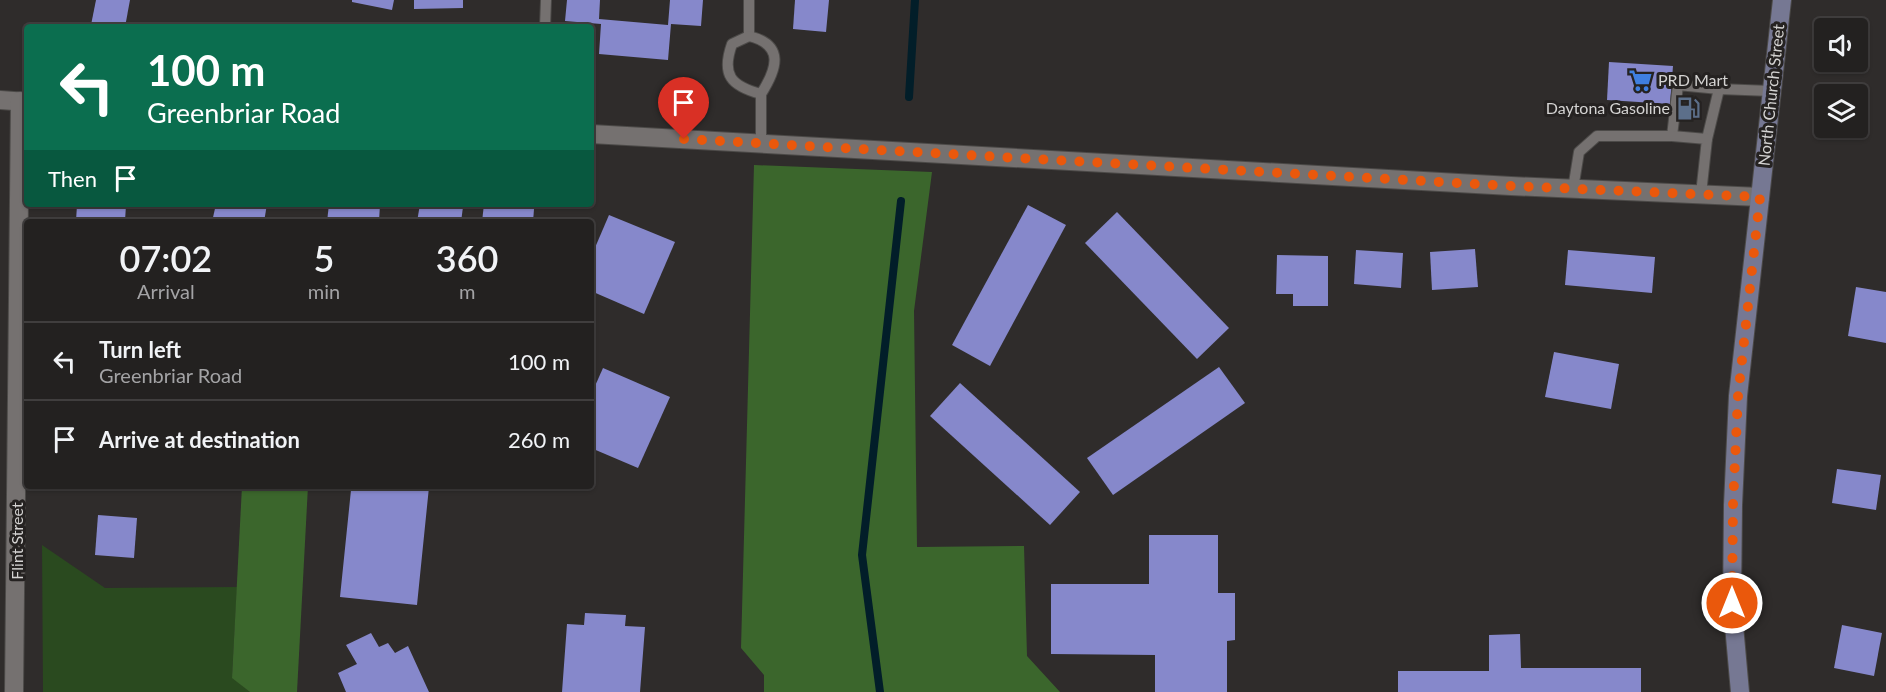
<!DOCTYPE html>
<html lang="en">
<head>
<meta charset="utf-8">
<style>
  :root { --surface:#232120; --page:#2f2e2d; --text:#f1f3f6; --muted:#a3a3a5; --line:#403e3e }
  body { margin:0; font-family:Lato,sans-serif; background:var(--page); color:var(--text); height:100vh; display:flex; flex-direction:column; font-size:22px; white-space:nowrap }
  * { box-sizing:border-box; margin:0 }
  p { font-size:20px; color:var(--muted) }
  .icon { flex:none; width:33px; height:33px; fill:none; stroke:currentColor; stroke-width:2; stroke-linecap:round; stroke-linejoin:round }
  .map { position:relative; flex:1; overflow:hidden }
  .sheet { position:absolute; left:24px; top:219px; width:570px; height:270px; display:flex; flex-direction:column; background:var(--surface); border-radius:6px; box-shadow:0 2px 4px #0004,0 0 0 2px var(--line) }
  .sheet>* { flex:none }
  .banner { position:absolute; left:24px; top:24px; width:570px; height:183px; border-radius:6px; box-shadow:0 2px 4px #0004,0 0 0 2px var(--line); background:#0b6e4f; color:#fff; overflow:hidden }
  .fabs { position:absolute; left:1814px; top:18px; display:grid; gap:12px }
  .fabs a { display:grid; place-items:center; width:54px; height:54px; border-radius:6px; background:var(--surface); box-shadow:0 2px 4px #0004,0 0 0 2px var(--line); font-size:30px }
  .pin { position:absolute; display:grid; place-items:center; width:51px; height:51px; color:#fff; margin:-62px -26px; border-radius:50% 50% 50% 0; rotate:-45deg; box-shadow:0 0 6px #0007 }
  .pin .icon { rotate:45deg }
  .me { position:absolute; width:66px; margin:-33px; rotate:0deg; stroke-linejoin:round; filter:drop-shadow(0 0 4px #0008) }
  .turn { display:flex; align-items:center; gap:21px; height:126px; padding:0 24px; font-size:27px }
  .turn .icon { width:78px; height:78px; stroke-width:2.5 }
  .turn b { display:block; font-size:42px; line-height:51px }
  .then { display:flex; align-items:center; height:57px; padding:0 24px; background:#0003; gap:12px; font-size:22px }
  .eta { display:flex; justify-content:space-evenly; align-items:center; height:102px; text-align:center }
  .eta b { font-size:36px; font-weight:600; line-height:42px }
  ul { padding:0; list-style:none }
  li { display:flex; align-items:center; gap:18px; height:78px; padding:0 24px; border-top:2px solid var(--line) }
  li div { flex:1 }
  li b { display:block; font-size:22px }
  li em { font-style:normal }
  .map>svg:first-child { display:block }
  .green { fill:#2a4a1f }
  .forest { fill:#3b662c }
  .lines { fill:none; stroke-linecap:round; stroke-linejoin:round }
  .stream { stroke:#021e29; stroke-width:8 }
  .building { fill:#8688cb }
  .lane-casing { stroke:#4c4a48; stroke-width:12 }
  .street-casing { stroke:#4c4a48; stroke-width:20 }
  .secondary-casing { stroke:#4c4a48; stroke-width:20 }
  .lane { stroke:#757170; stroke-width:10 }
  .street { stroke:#757170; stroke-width:18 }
  .secondary { stroke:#767893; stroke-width:18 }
  .route { stroke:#ea580c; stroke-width:10; stroke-dasharray:0 18 }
  .labels { text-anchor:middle; stroke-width:6; stroke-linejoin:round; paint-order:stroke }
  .poi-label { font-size:16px; fill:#d4d3d2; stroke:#252221; text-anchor:start }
  .street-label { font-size:16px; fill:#d4d3d2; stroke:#252221 }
</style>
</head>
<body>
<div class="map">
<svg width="1886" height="692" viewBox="0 0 1886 692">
  <rect width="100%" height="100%" fill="#2f2c2b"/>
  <path class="green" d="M42,545L105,588L237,587L232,677L250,692H43Z"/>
  <g class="forest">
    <path d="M754,165L932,172L914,311L917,547L1024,546L1027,656L1060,692H764V675L741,648Z"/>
    <path d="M242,486H308L297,692H250L232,678Z"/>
  </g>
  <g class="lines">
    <g class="stream">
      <path d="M909,97L915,0"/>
      <path d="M880,692L862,555L901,201"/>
    </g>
  </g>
  <g class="building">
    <path d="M96,0H130L125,27L91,25Z"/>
    <path d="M352,0H394L392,10L352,2Z"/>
    <path d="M414,0H463V8L414,9Z"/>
    <path d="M567,0H600L599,19L668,25L670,0H703L701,26L671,24L668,60L599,54L601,24L565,21Z"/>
    <path d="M795,0H829L826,32L793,29Z"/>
    <path d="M1609,62L1673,66L1670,104L1607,100Z"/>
    <path d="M77,204H126L125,222H76Z"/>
    <path d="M216,204H267L264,222H212Z"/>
    <path d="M329,204H380L379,222H327Z"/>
    <path d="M420,204H446L463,207L461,222H417Z"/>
    <path d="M484,204L534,209L533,222H482Z"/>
    <path d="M1028,205L1066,225L990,366L952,345Z"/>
    <path d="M1117,212L1229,328L1197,359L1085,243Z"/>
    <path d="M609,215L675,242L644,314L591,291V257Z"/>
    <path d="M1475,249L1478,287L1432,290L1430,252Z"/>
    <path d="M1356,250L1403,253L1401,288L1354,284Z"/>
    <path d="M1568,250L1655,257L1652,293L1565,285Z"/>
    <path d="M1277,255L1328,256V306H1293V294H1276Z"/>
    <path d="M1856,287L1886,292V343L1848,336Z"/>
    <path d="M1554,352L1619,364L1611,409L1545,397Z"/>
    <path d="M1219,367L1245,403L1113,495L1087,458Z"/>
    <path d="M603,368L670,397L638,468L591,448V395Z"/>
    <path d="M960,383L1080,492L1050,525L930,416Z"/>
    <path d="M1837,469L1881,475L1876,510L1832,503Z"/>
    <path d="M367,486L429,487L417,605L340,597L351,490L366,491Z"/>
    <path d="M98,515L137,518L134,558L95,555Z"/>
    <path d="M1149,535H1218V593H1235V640L1227,641V692H1155V655L1051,654V584H1149Z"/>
    <path d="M585,613L626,615L625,626L645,627L640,692H562L567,624L584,625Z"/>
    <path d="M1842,625L1882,633L1874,676L1834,668Z"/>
    <path d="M371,633L379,647L388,643L395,653L408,646L429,692H346L338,673L357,664L346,645Z"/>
    <path d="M1520,634L1521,668H1641V692H1398V671H1489V635Z"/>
  </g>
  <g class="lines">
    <defs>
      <g id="lane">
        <path d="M545,27L546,0"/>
        <path d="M749,36V0"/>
        <path d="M761,94C777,69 785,45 749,36L732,44C721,75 731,86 761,94V144"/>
        <path d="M1672,136L1678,85L1719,89"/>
        <path d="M1707,139L1719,89L1771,91"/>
        <path d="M1573,189L1579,152L1597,136H1672L1707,139L1701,194"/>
      </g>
      <g id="street">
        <path d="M0,100L27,102"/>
        <path d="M591,134L1511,186L1760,197"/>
        <path d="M14,692L20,101"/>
      </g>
      <path id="secondary" d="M1740,692L1732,603L1733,505L1738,396L1782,0"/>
    </defs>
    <use href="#lane" class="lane-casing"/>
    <use href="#street" class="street-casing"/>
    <use href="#secondary" class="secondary-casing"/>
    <use href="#lane" class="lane"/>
    <use href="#street" class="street"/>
    <use href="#secondary" class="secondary"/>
  </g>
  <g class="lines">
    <path class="route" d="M684,139L1511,186L1760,197L1738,396L1733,505L1732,603"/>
  </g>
  <defs>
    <symbol id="supermarket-bare" viewBox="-9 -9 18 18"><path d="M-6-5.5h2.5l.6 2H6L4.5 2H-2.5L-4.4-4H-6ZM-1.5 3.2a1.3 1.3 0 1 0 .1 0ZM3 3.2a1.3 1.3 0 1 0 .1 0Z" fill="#3f7fe0" stroke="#252221" stroke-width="2.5" paint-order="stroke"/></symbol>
    <symbol id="fuel-bare" viewBox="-9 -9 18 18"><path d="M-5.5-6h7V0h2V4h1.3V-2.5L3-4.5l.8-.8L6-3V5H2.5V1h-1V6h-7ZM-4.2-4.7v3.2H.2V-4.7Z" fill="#5c6f8a" stroke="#252221" stroke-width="2.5" paint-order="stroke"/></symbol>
  </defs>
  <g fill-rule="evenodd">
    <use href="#supermarket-bare" x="1624" y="64" width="33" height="33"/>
    <use href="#fuel-bare" x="1672" y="92" width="33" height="33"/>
  </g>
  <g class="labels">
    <g class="poi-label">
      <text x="1658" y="86">PRD Mart</text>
      <text x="1670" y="114" text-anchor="end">Daytona Gasoline</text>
    </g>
    <g class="street-label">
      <text transform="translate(1771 95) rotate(-84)" y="6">North Church Street</text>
      <text transform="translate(17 541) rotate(-90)" y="6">Flint Street</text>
    </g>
  </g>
</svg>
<div class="fabs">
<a><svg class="icon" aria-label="sound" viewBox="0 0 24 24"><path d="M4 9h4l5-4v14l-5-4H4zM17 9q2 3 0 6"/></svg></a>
<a><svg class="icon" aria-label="layers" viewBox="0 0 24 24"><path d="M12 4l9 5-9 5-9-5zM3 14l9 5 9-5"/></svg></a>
</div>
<div class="pin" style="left:684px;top:139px;background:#d93025"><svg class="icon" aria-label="arrive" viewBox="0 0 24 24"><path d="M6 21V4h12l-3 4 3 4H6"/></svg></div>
<svg class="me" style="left:1732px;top:603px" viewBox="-20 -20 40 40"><circle r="17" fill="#ea580c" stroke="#fff" stroke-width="3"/><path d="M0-11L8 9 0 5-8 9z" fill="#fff"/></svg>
<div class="banner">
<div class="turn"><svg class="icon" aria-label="left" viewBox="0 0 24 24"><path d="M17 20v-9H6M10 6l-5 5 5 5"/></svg><div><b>100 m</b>Greenbriar Road</div></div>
<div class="then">Then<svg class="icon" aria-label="arrive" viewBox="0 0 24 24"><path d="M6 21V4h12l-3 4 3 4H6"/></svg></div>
</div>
<section class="sheet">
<div class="eta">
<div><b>07:02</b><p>Arrival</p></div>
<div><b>5</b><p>min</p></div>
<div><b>360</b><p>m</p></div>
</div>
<ul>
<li><svg class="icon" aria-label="left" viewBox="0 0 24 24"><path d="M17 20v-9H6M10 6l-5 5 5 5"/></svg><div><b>Turn left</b><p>Greenbriar Road</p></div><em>100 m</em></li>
<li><svg class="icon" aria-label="arrive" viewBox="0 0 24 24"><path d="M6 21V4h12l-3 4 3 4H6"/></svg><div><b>Arrive at destination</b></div><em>260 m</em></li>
</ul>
</section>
</div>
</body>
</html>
